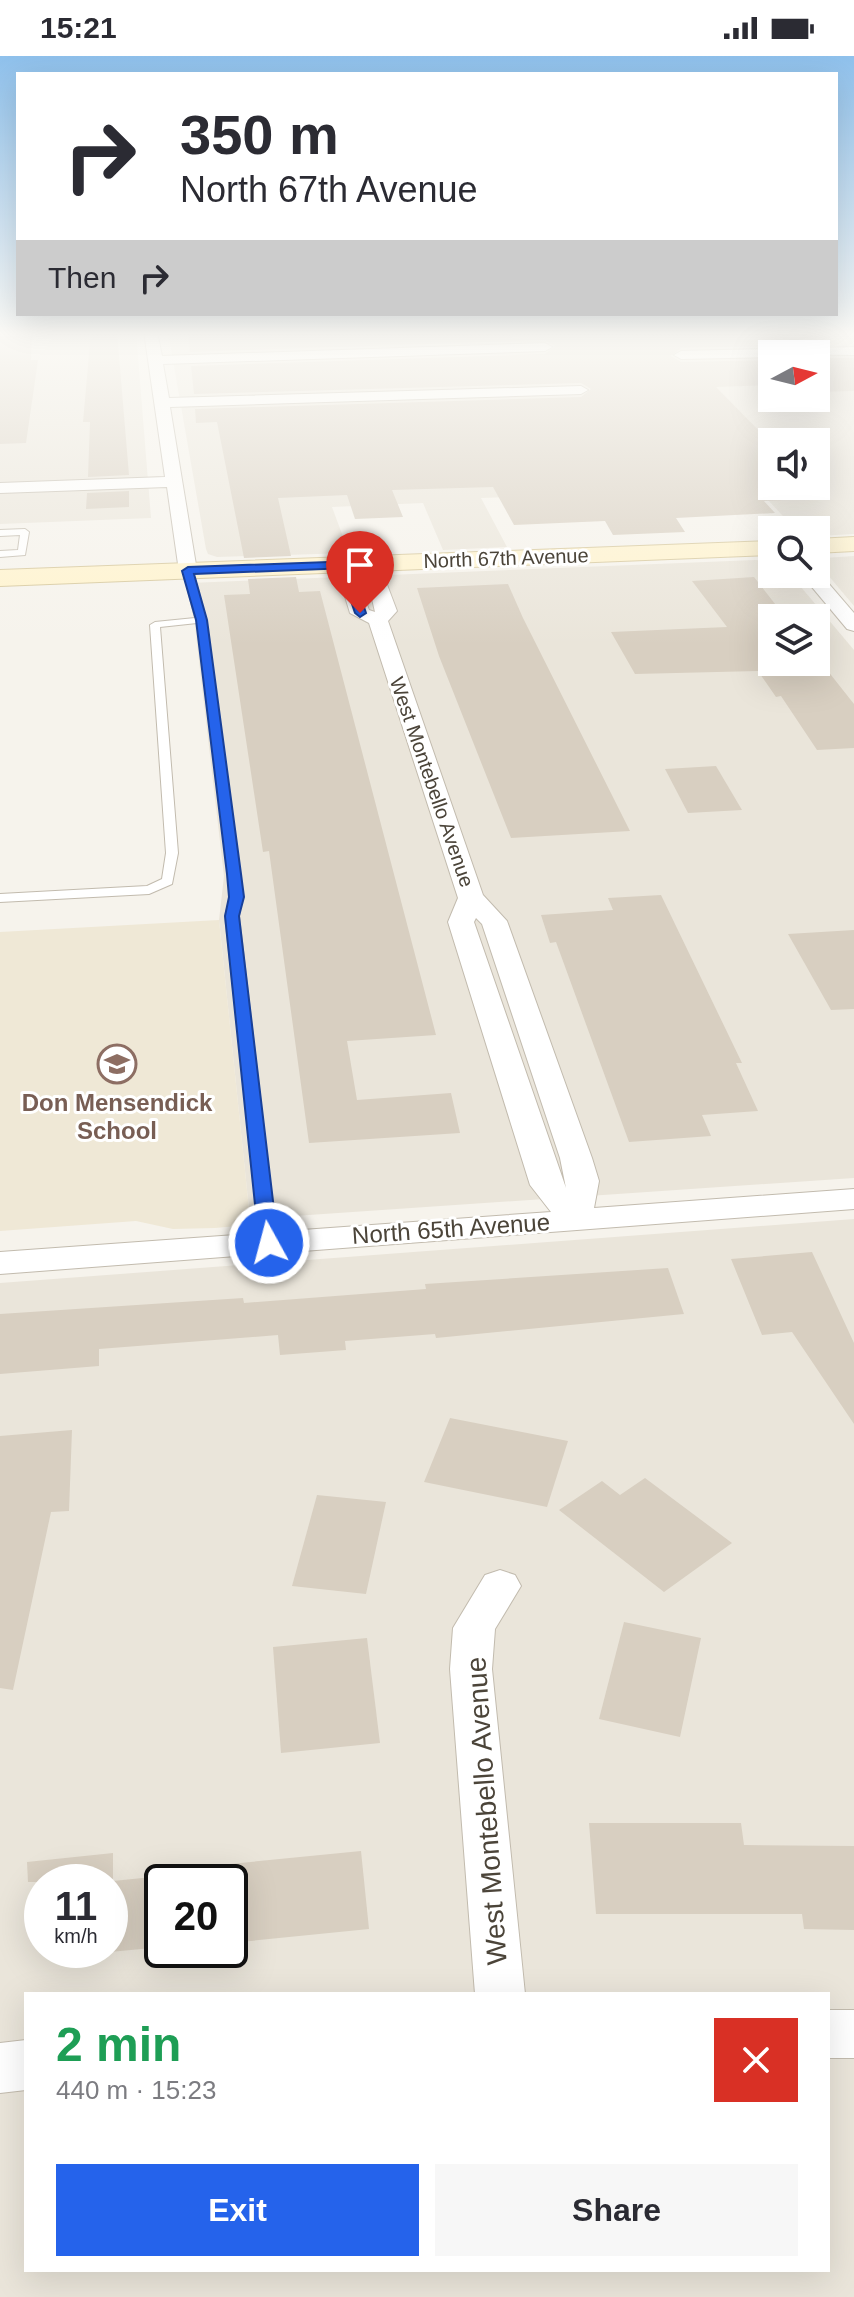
<!DOCTYPE html>
<html lang="en">
<head>
<meta charset="utf-8">
<style>
  :root { --surface:#fff; --page:#f7f7f7; --text:#2b2b33; --muted:#7c7c81; --accent:#2563eb }
  body { margin:0; font-family:Arial,sans-serif; background:var(--page); color:var(--text); height:100vh; display:flex; flex-direction:column; font-size:30px; white-space:nowrap }
  * { box-sizing:border-box; margin:0 }
  p { font-size:26px; color:var(--muted) }
  .icon { flex:none; width:44px; height:44px; fill:none; stroke:currentColor; stroke-width:2; stroke-linecap:round; stroke-linejoin:round }
  .map { position:relative; flex:1; overflow:hidden }
  .panel { position:absolute; left:24px; top:1936px; width:806px; height:280px; display:flex; flex-direction:column; background:var(--surface); border-radius:0px; box-shadow:0 8px 32px #0002 }
  .panel>* { flex:none }
  .hud { position:absolute; left:16px; top:16px; width:822px; height:244px; border-radius:0px; box-shadow:0 8px 32px #0002; background:#fff; color:var(--text); overflow:hidden }
  .needle { width:52px; rotate:83deg }
  .fabs { position:absolute; left:758px; top:284px; display:grid; gap:16px }
  .fabs a { display:grid; place-items:center; width:72px; height:72px; border-radius:0px; background:var(--surface); box-shadow:0 8px 32px #0002; font-size:40px }
  .speed { position:absolute; left:24px; top:1808px; display:flex; gap:16px; font-size:40px; font-weight:700; text-align:center }
  .speed>* { display:grid; place-content:center; width:104px; height:104px; border-radius:50%; background:var(--surface); box-shadow:0 8px 32px #0002; line-height:1 }
  .speed small { font-size:20px; font-weight:400 }
  .speed .limit { border:4px solid #111; border-radius:12px; background:#fff; color:#111 }
  .pin { position:absolute; display:grid; place-items:center; width:68px; height:68px; color:#fff; margin:-82px -34px; border-radius:50% 50% 50% 0; rotate:-45deg; box-shadow:0 0 8px #0007 }
  .pin .icon { rotate:45deg }
  .me { position:absolute; width:88px; margin:-44px; rotate:353deg; stroke-linejoin:round; filter:drop-shadow(0 0 6px #0008) }
  .turn { display:flex; align-items:center; gap:28px; height:168px; padding:0 32px; font-size:36px }
  .turn .icon { width:104px; height:104px; stroke-width:2.5 }
  .turn b { display:block; font-size:56px; line-height:68px }
  .then { display:flex; align-items:center; height:76px; padding:0 32px; background:#0003; gap:16px; font-size:30px }
  .round { display:grid; place-items:center; flex:none; width:84px; height:84px; border-radius:0px; background:var(--page) }
  .headline { display:flex; align-items:center; justify-content:space-between; height:136px; padding:0 32px }
  h1 { font-size:48px; font-weight:800; line-height:60px; color:#1e9e55 }
  .button { display:flex; gap:16px; margin-top:auto; padding:16px 32px }
  .button a { flex:1; height:92px; border-radius:0px; background:var(--accent); color:#fff; font-size:32px; font-weight:800; line-height:92px; text-align:center }
  .button a+a { background:var(--page); color:var(--text) }
  .status { display:flex; justify-content:space-between; align-items:center; height:56px; padding:0 40px; background:var(--surface); direction:ltr }
  .status svg { height:22px; fill:currentColor }
  .map>svg:first-child { display:block }
  .residential { fill:#eae5da; fill-rule:evenodd }
  .education { fill:#efe8d6 }
  .building { fill:#d8cfc1 }
  .lines { fill:none; stroke-linecap:round; stroke-linejoin:round }
  .service-casing { stroke:#c2bbae; stroke-width:2 }
  .minor-casing { stroke:#c2bbae; stroke-width:2 }
  .secondary-casing { stroke:#d6c79b; stroke-width:2 }
  .service { fill:#fff; fill-rule:evenodd }
  .minor { fill:#fff; fill-rule:evenodd }
  .secondary { fill:#fff3cd; fill-rule:evenodd }
  .route { fill:#2563eb; stroke:#184099; stroke-width:2 }
  .labels { text-anchor:middle; stroke-width:6; stroke-linejoin:round; paint-order:stroke }
  .far-street-label { font-size:20px; fill:#4b4439; stroke:#fff }
  .education-label { font-size:24px; font-weight:bold; fill:#785e54; stroke:#fff }
  .street-label { font-size:24px; fill:#4b4439; stroke:#fff }
  .near-street-label { font-size:28px; fill:#4b4439; stroke:#fff }
</style>
</head>
<body>
<div class="status"><b>15:21</b><svg viewBox="0 0 49 12"><path d="M0 12V9h3v3zM5 12V6h3v6zM10 12V3h3v9zM15 12V0h3v12zM26 1h20v11H26zM47 4h2v5h-2z"/></svg></div>
<div class="map">
<svg width="854" height="2241" viewBox="0 0 854 2241">
  <rect width="100%" height="100%" fill="#f6f3ec"/>
  <g class="residential">
    <path d="M0,276H136L151,462L0,468Z"/>
    <path d="M168,276H854V478L816,480V474H796L685,355L586,438L481,442L507,491L443,494L423,447L332,451L349,497L217,501L208,498L206,493ZM772,298H816V342H772ZM772,386H816V430H772Z"/>
    <path d="M854,500V550L817,506L824,502Z"/>
    <path d="M755,504L772,505V518H790L854,594V1122L250,1163L219,864L224,820L190,527ZM772,562H816V606H772Z"/>
    <path d="M854,1163V2241H0V1227ZM42,1826H110V1894H42ZM162,1826H230V1894H162ZM26,1938H828V2214H26Z"/>
  </g>
  <path class="education" d="M219,864L250,1163L237,1170L215,1172L173,1173L136,1165L0,1175V876Z"/>
  <g class="building">
    <path d="M91,276H117L129,419L88,421L90,366H83Z"/>
    <path d="M188,276H339L340,279L509,276L513,282L821,276L839,288L681,292L671,300L681,306L772,304V329L716,331L772,388V430H813L825,442L764,445L775,457L676,462L685,476L613,479L605,465L514,469L493,431L392,434L403,461L355,463L347,439L278,442L291,500L244,502L217,366L196,367L195,353L581,341L591,333L581,327L194,338L191,310L545,298L555,290L545,284L190,296Z"/>
    <path d="M32,280L31,304H38L26,387L0,388V281Z"/>
    <path d="M816,302H854V335L816,336Z"/>
    <path d="M129,435V451L86,453L87,437Z"/>
    <path d="M296,521L299,536L320,535L436,979L347,985L357,1044L451,1037L460,1077L309,1087L269,795L263,796L224,539L250,538L248,523Z"/>
    <path d="M754,521L786,562H772V606H816V600L854,648V692L817,694L781,640L776,641L758,615L635,618L611,576L727,571L692,525Z"/>
    <path d="M508,528L523,562L630,775L511,782L439,600L417,532Z"/>
    <path d="M716,710L742,754L688,757L665,713Z"/>
    <path d="M661,839L742,1007H736L758,1055L702,1059L711,1080L629,1086L556,886L550,887L541,859L613,854L608,842Z"/>
    <path d="M854,874V953L831,954L788,878Z"/>
    <path d="M812,1196L854,1287V1368L792,1276L762,1279L731,1203Z"/>
    <path d="M668,1212L684,1258L436,1282L435,1278L345,1285L346,1294L280,1299L278,1279L99,1293V1310L0,1318V1258L243,1242L244,1247L426,1233L425,1228Z"/>
    <path d="M450,1362L568,1385L547,1451L424,1426Z"/>
    <path d="M72,1374L69,1455L51,1456L13,1634L0,1632V1380Z"/>
    <path d="M645,1422L732,1487L664,1536L559,1454L602,1425L620,1439Z"/>
    <path d="M317,1439L386,1446L366,1538L292,1530Z"/>
    <path d="M624,1566L701,1582L680,1681L599,1663Z"/>
    <path d="M367,1582L380,1687L281,1697L273,1591Z"/>
    <path d="M589,1767H741L744,1789L854,1790V1874L804,1873L802,1858H596Z"/>
    <path d="M361,1795L369,1873L230,1887V1808Z"/>
    <path d="M113,1797V1825L162,1820V1891L110,1896V1826H28L27,1806Z"/>
  </g>
  <g class="lines">
    <defs>
      <g id="service">
        <path d="M25,473L29,476L25,499L0,501V495L18,494L20,479L0,480V474Z"/>
        <path d="M188,512L193,515L206,564L240,818L242,841L239,860L277,1187L269,1192L261,1187L225,860L230,841L228,818L197,567L160,571L178,797L172,828L149,838L0,846V838L147,830L162,823L166,797L150,569L155,566L195,562L183,515Z"/>
      </g>
      <g id="minor">
        <path d="M144,276H157L162,300L545,287L552,291L545,295L163,308L169,342L581,330L588,334L581,338L170,351L197,515L188,521L179,515L167,431L0,437V427L165,421Z"/>
        <path d="M854,291V299L772,298V301L681,303L674,299L681,295Z"/>
        <path d="M356,502L383,518L397,555L388,565L483,839L507,865L592,1102L599,1125L594,1152L854,1133V1153L0,1218V1196L551,1156L530,1129L448,866L458,842L369,567L350,557L340,524L350,504ZM360,520L368,525L375,556L369,554L358,524ZM476,862L482,868L560,1102L566,1132L474,866Z"/>
        <path d="M817,514L854,557V575L847,573L801,518H816Z"/>
        <path d="M500,1514L515,1519L521,1530L495,1573L492,1613L525,1938H475L450,1613L453,1572L485,1519Z"/>
        <rect x="828" y="1954" width="26" height="48"/>
        <path d="M26,1984V2034L0,2037V1987Z"/>
      </g>
      <g id="secondary">
        <path d="M854,481V495L816,497V483Z"/>
        <path d="M772,485V499L0,530V514Z"/>
      </g>
    </defs>
    <use href="#service" class="service-casing"/>
    <use href="#minor" class="minor-casing"/>
    <use href="#secondary" class="secondary-casing"/>
    <use href="#service" class="service"/>
    <use href="#minor" class="minor"/>
    <use href="#secondary" class="secondary"/>
  </g>
  <linearGradient id="sky" x2="0" y2="1"><stop stop-color="#8fc1ec"/><stop offset="0.47" stop-color="#fbfaf6"/><stop offset="1" stop-color="#fbfaf6" stop-opacity="0"/></linearGradient>
  <rect width="854" height="589" fill="url(#sky)"/>
  <path class="route" d="M356,505L361,508L355,524L366,557L360,561L355,557L344,524L349,512L194,518L207,564L241,818L244,841L239,860L278,1187L269,1193L259,1187L225,860L229,841L227,818L196,564L182,515L188,511Z"/>
  <defs>
    <symbol id="school-ring" viewBox="-11 -11 22 22"><circle r="9.5" fill="#fff" stroke="#8d6e63" stroke-width="1.5"/><path d="M0-5L7-2L0 1L-7-2ZM-4 1L0 2.5L4 1V4Q0 6-4 4Z" fill="#8d6e63"/></symbol>
  </defs>
  <g fill-rule="evenodd">
    <use href="#school-ring" x="95" y="986" width="44" height="44"/>
  </g>
  <g class="labels">
    <g class="far-street-label">
      <text transform="translate(506 502) rotate(-2)" y="7">North 67th Avenue</text>
      <text transform="translate(432 726) rotate(71)" y="7">West Montebello Avenue</text>
    </g>
    <g class="education-label">
      <text x="117" y="1055">Don Mensendick<tspan x="117" dy="28">School</tspan></text>
    </g>
    <g class="street-label">
      <text transform="translate(451 1173) rotate(-4)" y="8">North 65th Avenue</text>
    </g>
    <g class="near-street-label">
      <text transform="translate(486 1755) rotate(-94)" y="10">West Montebello Avenue</text>
    </g>
  </g>
</svg>
<div class="fabs">
<a><svg class="needle" viewBox="-14 -14 28 28"><path d="M0-13l5 13h-10z" fill="#e53935"/><path d="M0 13l5-13h-10z" fill="#7c7c81"/></svg></a>
<a><svg class="icon" aria-label="sound" viewBox="0 0 24 24"><path d="M4 9h4l5-4v14l-5-4H4zM17 9q2 3 0 6"/></svg></a>
<a><svg class="icon" aria-label="search" viewBox="0 0 24 24"><circle cx="10" cy="10" r="6"/><path d="M15 15l6 6"/></svg></a>
<a><svg class="icon" aria-label="layers" viewBox="0 0 24 24"><path d="M12 4l9 5-9 5-9-5zM3 14l9 5 9-5"/></svg></a>
</div>
<div class="speed"><div>11<small>km/h</small></div><div class="limit">20</div></div>
<div class="pin" style="left:360px;top:557px;background:#d93025"><svg class="icon" aria-label="arrive" viewBox="0 0 24 24"><path d="M6 21V4h12l-3 4 3 4H6"/></svg></div>
<svg class="me" style="left:269px;top:1187px" viewBox="-20 -20 40 40"><circle r="17" fill="#2563eb" stroke="#fff" stroke-width="3"/><path d="M0-11L8 9 0 5-8 9z" fill="#fff"/></svg>
<div class="hud">
<div class="turn"><svg class="icon" aria-label="right" viewBox="0 0 24 24"><path d="M7 20v-9h11M14 6l5 5-5 5"/></svg><div><b>350 m</b>North 67th Avenue</div></div>
<div class="then">Then<svg class="icon" aria-label="right" viewBox="0 0 24 24"><path d="M7 20v-9h11M14 6l5 5-5 5"/></svg></div>
</div>
<section class="panel">
<div class="headline"><div><h1>2 min</h1><p>440 m · 15:23</p></div><a class="round" style="background:#d93025;color:#fff"><svg class="icon" aria-label="close" viewBox="0 0 24 24"><path d="M6 6l12 12M18 6L6 18"/></svg></a></div>
<div class="button"><a>Exit</a><a>Share</a></div>
</section>
</div>
</body>
</html>
